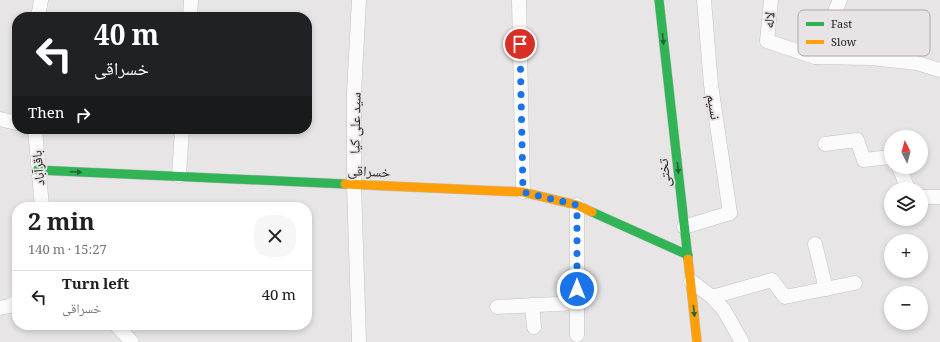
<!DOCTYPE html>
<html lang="en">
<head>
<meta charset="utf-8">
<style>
  :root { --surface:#fff; --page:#f6f6f6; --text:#202124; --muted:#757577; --line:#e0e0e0 }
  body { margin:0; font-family:Georgia,"Noto Naskh Arabic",serif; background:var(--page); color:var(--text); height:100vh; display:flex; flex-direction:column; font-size:15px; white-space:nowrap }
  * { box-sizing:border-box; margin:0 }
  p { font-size:13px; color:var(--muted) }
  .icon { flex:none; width:22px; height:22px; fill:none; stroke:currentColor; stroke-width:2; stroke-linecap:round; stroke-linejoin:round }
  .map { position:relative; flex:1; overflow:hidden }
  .side { position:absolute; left:12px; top:202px; width:300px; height:128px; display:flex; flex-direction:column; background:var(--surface); border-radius:16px; box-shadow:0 2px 6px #0003 }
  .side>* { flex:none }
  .guide { position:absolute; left:12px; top:12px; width:300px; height:122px; border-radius:16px; box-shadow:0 2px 6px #0003; background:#202124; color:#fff; overflow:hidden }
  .needle { width:26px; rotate:354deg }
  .fabs { position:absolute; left:884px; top:130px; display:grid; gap:8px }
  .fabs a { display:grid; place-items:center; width:44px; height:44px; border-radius:50%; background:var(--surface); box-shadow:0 2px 6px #0003; font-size:20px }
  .pin { position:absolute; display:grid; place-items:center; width:34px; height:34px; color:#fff; margin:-17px; border:2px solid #fff; border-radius:50%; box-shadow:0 1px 4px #0007 }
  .me { position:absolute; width:44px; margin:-22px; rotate:0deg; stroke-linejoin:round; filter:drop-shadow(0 0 3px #0008) }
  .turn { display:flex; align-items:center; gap:14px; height:84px; padding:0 16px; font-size:18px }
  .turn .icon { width:52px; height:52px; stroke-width:2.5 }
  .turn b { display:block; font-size:28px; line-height:34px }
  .then { display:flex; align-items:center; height:38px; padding:0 16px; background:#0003; gap:8px; font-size:15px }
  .round { display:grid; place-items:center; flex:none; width:42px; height:42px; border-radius:16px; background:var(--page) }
  .overview { display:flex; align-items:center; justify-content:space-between; height:68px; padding:0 16px }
  h1 { font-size:24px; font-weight:800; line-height:30px }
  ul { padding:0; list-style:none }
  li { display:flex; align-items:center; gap:12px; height:52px; padding:0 16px; border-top:1px solid var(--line) }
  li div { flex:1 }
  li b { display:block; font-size:15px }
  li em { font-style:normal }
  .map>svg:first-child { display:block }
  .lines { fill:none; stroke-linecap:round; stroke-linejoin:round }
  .street-casing { stroke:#c4c2c3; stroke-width:15 }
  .fast-casing { stroke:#c4c2c3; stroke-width:10 }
  .slow-casing { stroke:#c4c2c3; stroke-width:10 }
  .street { stroke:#fbfbfb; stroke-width:14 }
  .fast { stroke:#30b455; stroke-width:9 }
  .slow { stroke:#ff9f0a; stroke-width:9 }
  .oneway { fill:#286338 }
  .route { stroke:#1a73e8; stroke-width:7; stroke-dasharray:0 12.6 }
  .labels { text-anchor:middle; stroke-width:3.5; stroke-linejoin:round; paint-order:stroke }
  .street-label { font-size:14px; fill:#212020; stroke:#e8e4e6 }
  .key { fill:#e8e4e6; stroke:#aca9ab; stroke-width:1 }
  .key-label { font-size:11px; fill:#212020 }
</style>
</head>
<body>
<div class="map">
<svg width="940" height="342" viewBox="0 0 940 342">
  <rect width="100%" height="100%" fill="#e7e5e6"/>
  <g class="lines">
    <defs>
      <g id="street">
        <path d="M359,0L354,93V185L359,342"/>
        <path d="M519,0L523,192"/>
        <path d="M771,0L767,41L815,57L871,58L917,63L940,70"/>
        <path d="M38,17L41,0"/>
        <path d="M190,17L191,0"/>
        <path d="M815,57L840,0"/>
        <path d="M0,119L17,123"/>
        <path d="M35,129L42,207"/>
        <path d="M825,144L857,140L864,160L891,157"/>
        <path d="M899,167L908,189"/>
        <path d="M179,176L182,129"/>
        <path d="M921,197H940"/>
        <path d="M684,227L730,213L711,85L704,0"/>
        <path d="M815,244L826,289"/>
        <path d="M691,281L712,297L724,310L742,342"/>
        <path d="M712,297L772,280L785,297L855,283"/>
        <path d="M532,305L534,327"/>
        <path d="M497,307L577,303"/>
        <path d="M0,308L10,306L17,301"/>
        <path d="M116,325L132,342"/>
        <path d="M577,335V205"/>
      </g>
      <g id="fast">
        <path d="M659,0L688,259"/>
        <path d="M37,170L345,184"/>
        <path d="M592,212L688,255"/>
      </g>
      <g id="slow">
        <path d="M345,184L523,192L577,205L592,212"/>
        <path d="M688,259L697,342"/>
      </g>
    </defs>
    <use href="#street" class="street-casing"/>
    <use href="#fast" class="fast-casing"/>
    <use href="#slow" class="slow-casing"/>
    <use href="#street" class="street"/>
    <use href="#fast" class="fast"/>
    <use href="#slow" class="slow"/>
  </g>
  <defs><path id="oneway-solid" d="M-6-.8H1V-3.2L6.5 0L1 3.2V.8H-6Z"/></defs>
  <g class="oneway">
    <use href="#oneway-solid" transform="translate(663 39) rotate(84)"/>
    <use href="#oneway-solid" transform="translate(678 168) rotate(84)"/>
    <use href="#oneway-solid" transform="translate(76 172) rotate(2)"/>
    <use href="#oneway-solid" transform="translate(694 311) rotate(84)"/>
  </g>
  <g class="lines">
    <path class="route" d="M520,44L523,192L577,205V289"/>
  </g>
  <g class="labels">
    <g class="street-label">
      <text transform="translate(769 20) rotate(-84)" y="5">لاله</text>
      <text transform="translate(714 107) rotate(81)" y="5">نسیم</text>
      <text transform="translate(355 123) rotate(-89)" y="5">سید علی کیا</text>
      <text transform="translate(38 168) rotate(-95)" y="5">باقرآباد</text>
      <text transform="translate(369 171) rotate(3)" y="5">خسراقی</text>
      <text transform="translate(664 173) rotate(-96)" y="5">تختی</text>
    </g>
  </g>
  <rect x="798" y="10" width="132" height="46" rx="6" class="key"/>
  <rect x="806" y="22" width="18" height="4" fill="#30b455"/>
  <rect x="806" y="40" width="18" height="4" fill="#ff9f0a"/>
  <g class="key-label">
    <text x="831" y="28">Fast</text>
    <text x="831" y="46">Slow</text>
  </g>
</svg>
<div class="fabs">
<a><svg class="needle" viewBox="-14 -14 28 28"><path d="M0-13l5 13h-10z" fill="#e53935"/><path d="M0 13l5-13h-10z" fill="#757577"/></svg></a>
<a><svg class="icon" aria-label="layers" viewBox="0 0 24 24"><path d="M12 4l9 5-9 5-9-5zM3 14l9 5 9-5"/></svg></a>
<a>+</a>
<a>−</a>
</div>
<div class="pin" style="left:520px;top:44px;background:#d93025"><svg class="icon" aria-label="arrive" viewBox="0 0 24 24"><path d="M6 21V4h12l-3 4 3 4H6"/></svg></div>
<svg class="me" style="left:577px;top:289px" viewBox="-20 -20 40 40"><circle r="17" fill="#1a73e8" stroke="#fff" stroke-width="3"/><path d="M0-11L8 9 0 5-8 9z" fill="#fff"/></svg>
<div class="guide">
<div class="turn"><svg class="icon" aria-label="left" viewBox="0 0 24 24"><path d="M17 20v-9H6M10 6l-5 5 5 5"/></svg><div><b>40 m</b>خسراقی</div></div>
<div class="then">Then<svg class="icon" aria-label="right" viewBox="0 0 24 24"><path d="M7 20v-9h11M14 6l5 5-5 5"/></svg></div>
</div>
<section class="side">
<div class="overview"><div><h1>2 min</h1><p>140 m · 15:27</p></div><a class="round"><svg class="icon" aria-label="close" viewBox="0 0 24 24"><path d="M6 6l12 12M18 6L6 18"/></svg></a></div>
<ul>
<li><svg class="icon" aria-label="left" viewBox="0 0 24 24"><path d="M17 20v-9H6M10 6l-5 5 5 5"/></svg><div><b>Turn left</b><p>خسراقی</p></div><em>40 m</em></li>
</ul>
</section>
</div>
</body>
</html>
